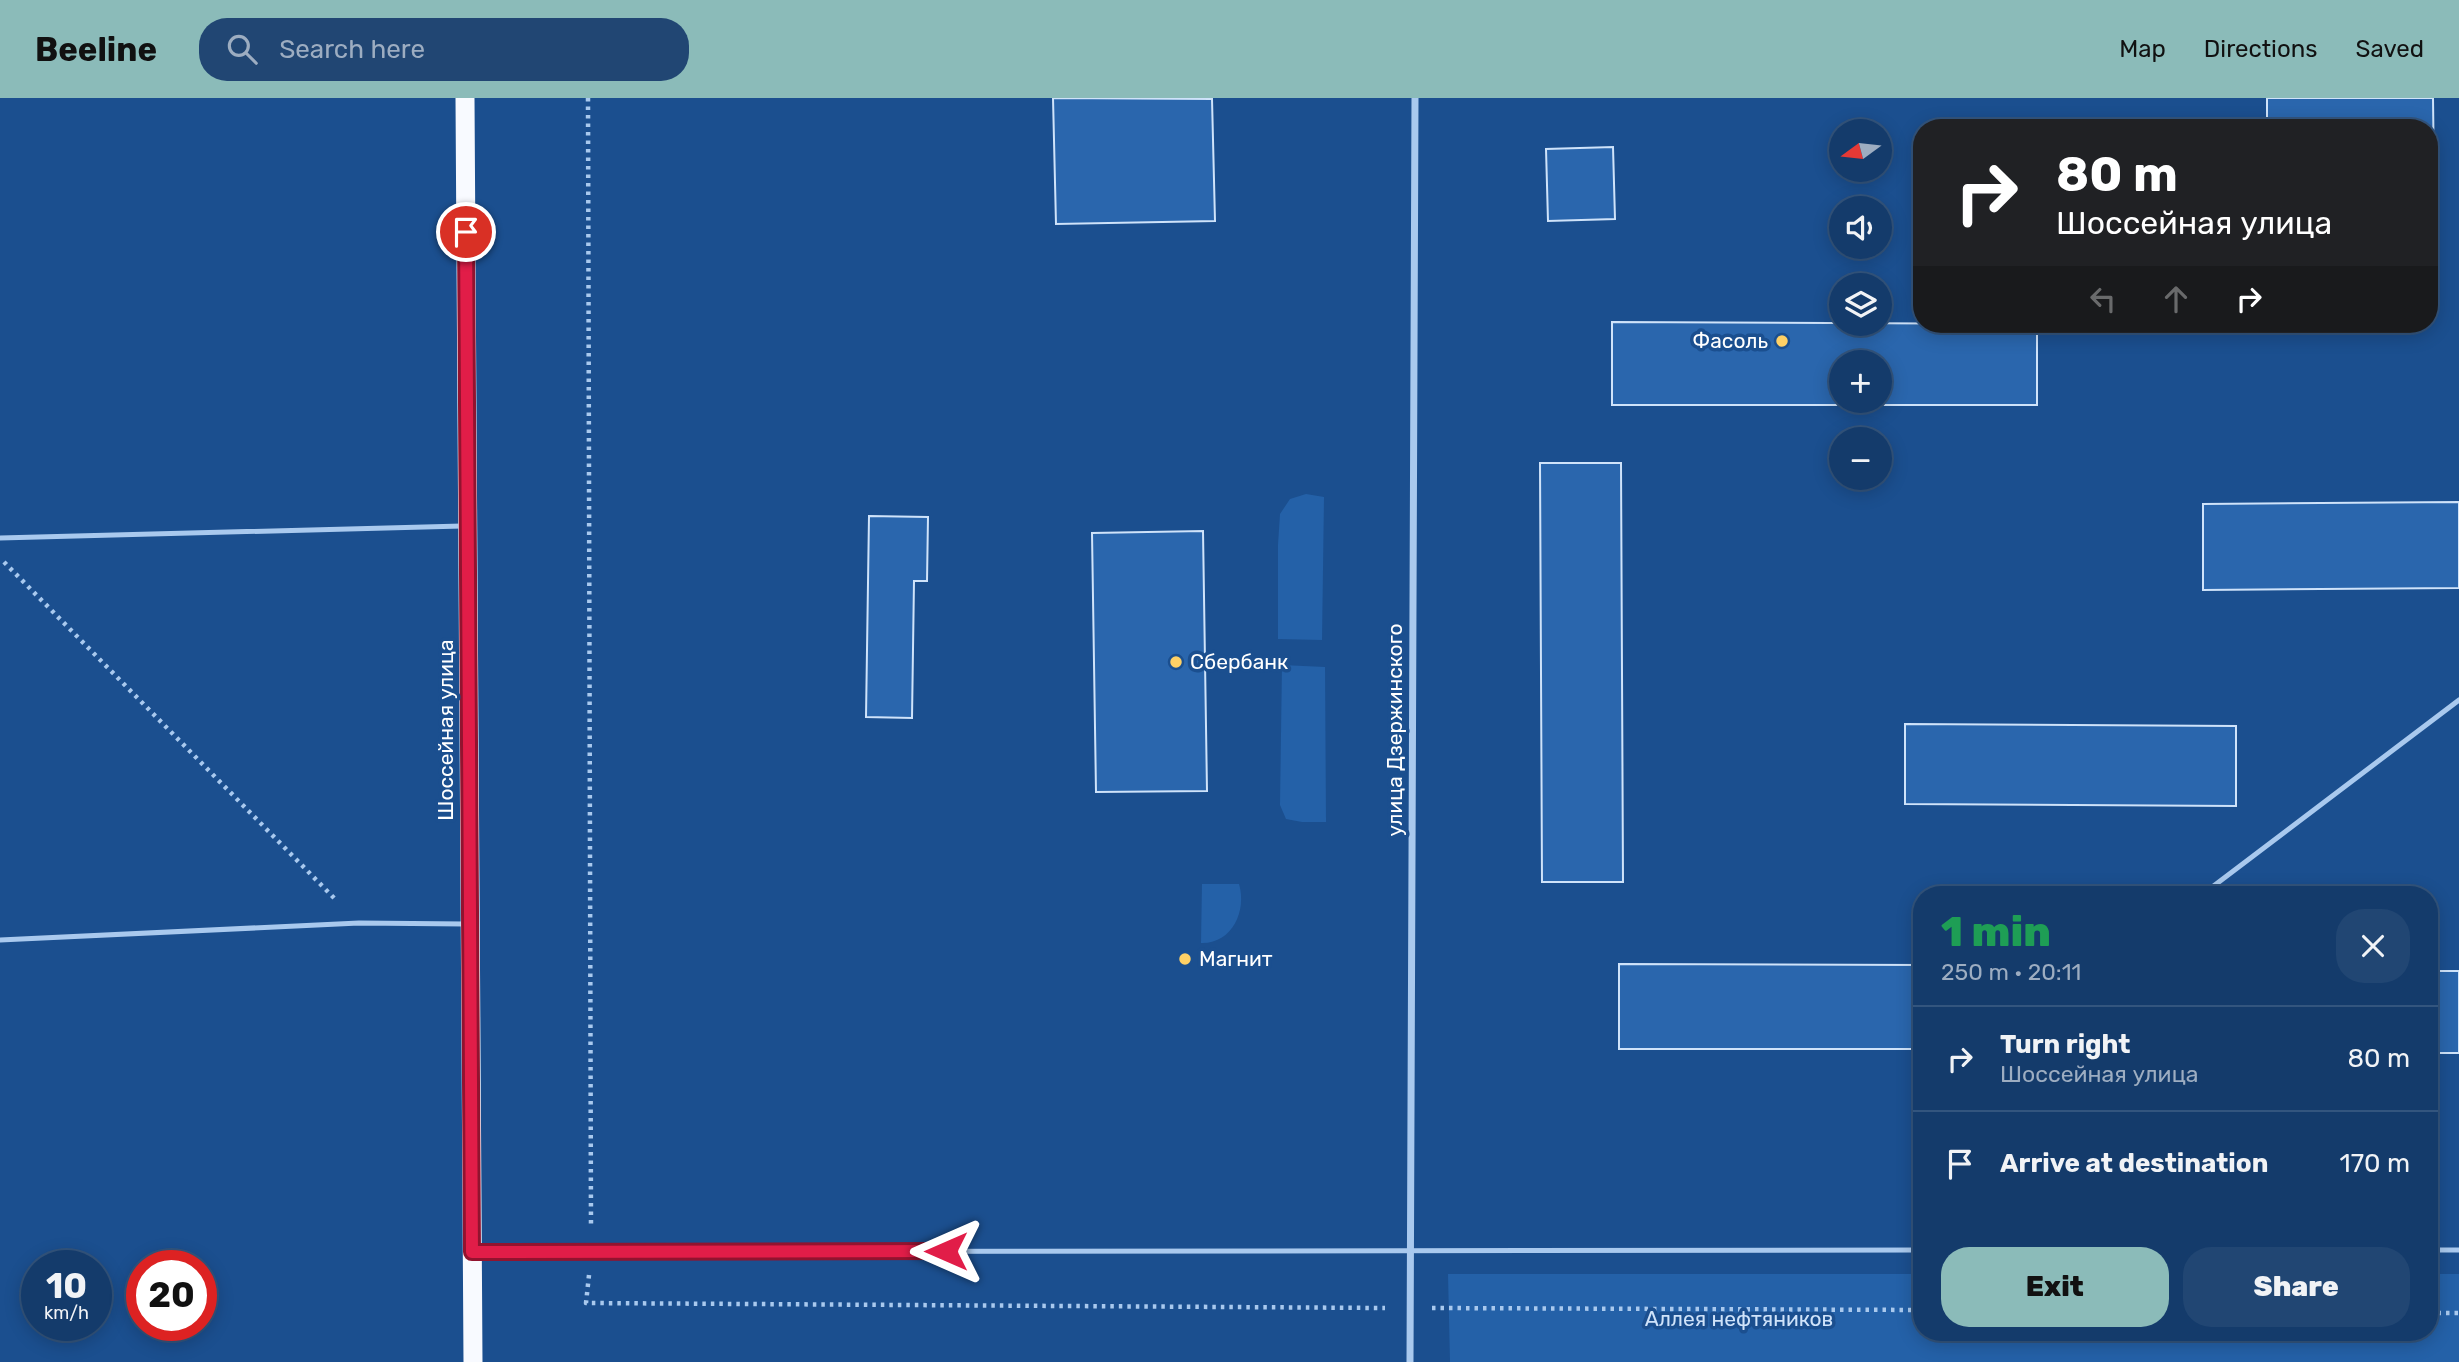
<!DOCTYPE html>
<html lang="en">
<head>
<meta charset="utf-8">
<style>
  :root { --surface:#143b6b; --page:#214673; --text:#f1f3f6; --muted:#9dadc1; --line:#33557e; --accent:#8bbbb9 }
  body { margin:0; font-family:Rubik,sans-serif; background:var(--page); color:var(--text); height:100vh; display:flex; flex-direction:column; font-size:26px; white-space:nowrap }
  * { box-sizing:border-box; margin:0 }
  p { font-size:23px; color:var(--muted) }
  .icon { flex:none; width:38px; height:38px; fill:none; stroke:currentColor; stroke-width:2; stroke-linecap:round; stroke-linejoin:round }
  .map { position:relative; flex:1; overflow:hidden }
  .drawer { position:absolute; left:1913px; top:788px; width:525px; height:455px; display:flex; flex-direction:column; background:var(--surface); border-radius:28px; box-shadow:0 4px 18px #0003,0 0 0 2px var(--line) }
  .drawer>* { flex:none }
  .hud { position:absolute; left:1913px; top:21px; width:525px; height:214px; border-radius:28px; box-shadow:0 4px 18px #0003,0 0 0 2px var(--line); background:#202124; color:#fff; overflow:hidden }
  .needle { width:46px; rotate:255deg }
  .controls { position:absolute; left:1829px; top:21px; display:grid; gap:14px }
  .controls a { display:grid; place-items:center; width:63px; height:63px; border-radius:50%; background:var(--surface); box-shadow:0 4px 18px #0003,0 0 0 2px var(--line); font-size:35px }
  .speed { position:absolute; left:21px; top:1152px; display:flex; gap:14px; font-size:35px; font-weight:700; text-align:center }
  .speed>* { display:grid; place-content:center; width:91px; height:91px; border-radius:50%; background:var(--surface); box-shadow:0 4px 18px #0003,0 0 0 2px var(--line); line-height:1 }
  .speed small { font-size:18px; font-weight:400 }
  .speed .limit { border:10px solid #d22; background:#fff; color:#111 }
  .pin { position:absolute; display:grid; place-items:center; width:60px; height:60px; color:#fff; margin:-30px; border:4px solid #fff; border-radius:50%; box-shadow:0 2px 7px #0007 }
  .me { position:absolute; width:77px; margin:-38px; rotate:270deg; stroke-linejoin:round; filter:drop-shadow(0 0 5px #0008) }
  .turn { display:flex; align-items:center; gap:24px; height:147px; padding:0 28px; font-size:32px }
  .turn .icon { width:91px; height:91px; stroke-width:2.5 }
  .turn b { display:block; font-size:49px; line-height:60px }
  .lanes { display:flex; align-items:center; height:66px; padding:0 28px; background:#0003; justify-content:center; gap:35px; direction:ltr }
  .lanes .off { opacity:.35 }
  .round { display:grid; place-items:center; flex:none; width:74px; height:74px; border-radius:28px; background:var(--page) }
  .overview { display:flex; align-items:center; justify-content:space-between; height:119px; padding:0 28px }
  h1 { font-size:42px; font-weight:800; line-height:52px; color:#1e9e55 }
  .cta { display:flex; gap:14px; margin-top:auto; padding:14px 28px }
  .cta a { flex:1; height:80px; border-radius:28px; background:var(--accent); color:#111; font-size:28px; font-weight:800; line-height:80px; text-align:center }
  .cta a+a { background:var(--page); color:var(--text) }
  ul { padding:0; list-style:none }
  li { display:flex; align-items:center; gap:21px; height:105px; padding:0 28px; border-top:2px solid var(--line) }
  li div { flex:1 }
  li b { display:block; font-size:26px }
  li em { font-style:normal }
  header { display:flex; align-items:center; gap:42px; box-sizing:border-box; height:98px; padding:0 35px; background:var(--accent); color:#111 }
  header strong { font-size:33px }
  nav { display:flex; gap:38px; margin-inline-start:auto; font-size:24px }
  .search { width:490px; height:63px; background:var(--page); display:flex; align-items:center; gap:18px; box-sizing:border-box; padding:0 24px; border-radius:28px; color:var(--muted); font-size:26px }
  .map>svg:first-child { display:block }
  .green { fill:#2461a8 }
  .building { fill:#2a66ad; stroke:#cfe3fa; stroke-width:2; fill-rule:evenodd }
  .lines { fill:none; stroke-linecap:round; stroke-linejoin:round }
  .path { stroke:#a9c9ee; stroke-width:4.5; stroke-dasharray:3.5 5; stroke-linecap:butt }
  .service { stroke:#a9c9ee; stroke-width:5 }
  .minor { stroke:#a9c9ee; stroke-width:7 }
  .trunk { stroke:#f8faff; stroke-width:19 }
  .route-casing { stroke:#92132f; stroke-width:18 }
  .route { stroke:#e11d48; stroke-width:12 }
  .poi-dot { fill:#ffd166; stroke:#1b4f8f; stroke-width:2.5 }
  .labels { text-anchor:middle; stroke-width:7; stroke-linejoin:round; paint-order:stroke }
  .poi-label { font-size:21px; fill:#fff; stroke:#1b4f8f; text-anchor:start }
  .street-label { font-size:21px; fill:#fff; stroke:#1b4f8f }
  .park-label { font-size:21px; fill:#cfe3fa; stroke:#1b4f8f }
</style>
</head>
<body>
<header>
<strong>Beeline</strong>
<div class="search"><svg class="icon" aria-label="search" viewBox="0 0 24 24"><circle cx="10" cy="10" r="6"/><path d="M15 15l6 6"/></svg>Search here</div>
<nav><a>Map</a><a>Directions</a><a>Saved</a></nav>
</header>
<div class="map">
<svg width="2459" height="1264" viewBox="0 0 2459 1264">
  <rect width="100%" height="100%" fill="#1b4f8f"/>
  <g class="green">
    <path d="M1306,396L1324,399L1322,542L1278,541V447L1280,416L1290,401Z"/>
    <path d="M1282,567L1325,569L1326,724H1302L1286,721L1280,707Z"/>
    <path d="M1202,786H1239C1247,813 1232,846 1201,845Z"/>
    <path d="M1448,1176H1921L1922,1234H2429V1176H2459V1264H1450Z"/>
  </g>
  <g class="building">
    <path d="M1053,0L1212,1L1215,123L1056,126Z"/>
    <path d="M2267,0H2433L2434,80H2429V30H2267Z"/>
    <path d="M1613,49L1615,121L1548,123L1546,51Z"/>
    <path d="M1612,224L2037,226V307H1612ZM1841,264H1880V303H1841Z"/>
    <path d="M1540,365H1621L1623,784H1542Z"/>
    <path d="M2459,404V490L2203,492V406Z"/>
    <path d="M869,418L928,419L927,483H914L912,620L866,619Z"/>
    <path d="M1203,433L1207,693L1096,694L1092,435Z"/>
    <path d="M1905,626L2236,628V708L1905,706Z"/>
    <path d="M1619,866L1922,867V951H1619Z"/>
    <rect x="2429" y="873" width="30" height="82"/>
  </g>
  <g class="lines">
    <g class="path">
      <path d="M588,0L591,1130"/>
      <path d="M4,464L336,802"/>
      <path d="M589,1177L586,1205L1385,1210"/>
      <path d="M1432,1210L1922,1212"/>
      <path d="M2429,1215H2459"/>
    </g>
    <g class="service">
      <path d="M0,440L462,428"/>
      <path d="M2203,796L2459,602"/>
      <path d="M0,842L359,825L465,826"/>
      <path d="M2429,1152H2459"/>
      <path d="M476,1154L1922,1152"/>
    </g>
    <path class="minor" d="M1410,1264L1415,0"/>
    <path class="trunk" d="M465,0L473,1264"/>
  </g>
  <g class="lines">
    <defs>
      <path id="route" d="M466,134L472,1154L946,1153"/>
    </defs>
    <use href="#route" class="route-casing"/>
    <use href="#route" class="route"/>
  </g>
  <g class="poi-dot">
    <circle cx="1782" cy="243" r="7"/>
    <circle cx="1176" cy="564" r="7"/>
    <circle cx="1185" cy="861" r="7"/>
  </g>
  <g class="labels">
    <g class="poi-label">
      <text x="1768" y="250" text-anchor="end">Фасоль</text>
      <text x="1190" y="571">Сбербанк</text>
      <text x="1199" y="868">Магнит</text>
    </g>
    <g class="street-label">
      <text transform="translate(446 632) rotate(-90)" y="7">Шоссейная улица</text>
      <text transform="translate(1395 632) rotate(-90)" y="7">улица Дзержинского</text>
    </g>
    <g class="park-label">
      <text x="1739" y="1228">Аллея нефтяников</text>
    </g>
  </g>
</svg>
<div class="controls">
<a><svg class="needle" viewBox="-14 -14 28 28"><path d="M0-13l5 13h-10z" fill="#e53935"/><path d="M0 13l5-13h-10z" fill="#9dadc1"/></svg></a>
<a><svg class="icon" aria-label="sound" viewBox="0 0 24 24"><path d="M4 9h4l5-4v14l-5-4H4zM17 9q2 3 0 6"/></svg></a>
<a><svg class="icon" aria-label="layers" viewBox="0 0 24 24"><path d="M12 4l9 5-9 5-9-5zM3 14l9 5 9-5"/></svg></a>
<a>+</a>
<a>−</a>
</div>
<div class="speed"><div>10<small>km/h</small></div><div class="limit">20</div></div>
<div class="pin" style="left:466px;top:134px;background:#d93025"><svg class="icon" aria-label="arrive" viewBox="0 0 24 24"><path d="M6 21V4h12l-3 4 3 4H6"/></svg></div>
<svg class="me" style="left:946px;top:1153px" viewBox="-20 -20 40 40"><path d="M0-17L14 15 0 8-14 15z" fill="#e11d48" stroke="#fff" stroke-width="4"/></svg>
<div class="hud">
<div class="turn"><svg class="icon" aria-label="right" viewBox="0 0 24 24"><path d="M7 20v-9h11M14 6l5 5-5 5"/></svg><div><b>80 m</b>Шоссейная улица</div></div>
<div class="lanes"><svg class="icon off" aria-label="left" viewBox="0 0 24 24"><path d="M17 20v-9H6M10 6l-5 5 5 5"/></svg><svg class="icon off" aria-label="ahead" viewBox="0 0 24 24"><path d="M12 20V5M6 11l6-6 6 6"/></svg><svg class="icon" aria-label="right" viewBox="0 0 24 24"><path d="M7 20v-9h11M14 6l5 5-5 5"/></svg></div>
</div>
<section class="drawer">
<div class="overview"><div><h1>1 min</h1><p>250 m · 20:11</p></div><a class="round"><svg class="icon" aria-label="close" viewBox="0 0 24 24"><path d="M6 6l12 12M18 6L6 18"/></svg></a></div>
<ul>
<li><svg class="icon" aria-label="right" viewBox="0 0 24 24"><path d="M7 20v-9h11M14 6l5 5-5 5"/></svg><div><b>Turn right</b><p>Шоссейная улица</p></div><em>80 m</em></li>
<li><svg class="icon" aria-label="arrive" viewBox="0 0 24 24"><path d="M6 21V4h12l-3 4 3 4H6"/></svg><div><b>Arrive at destination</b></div><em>170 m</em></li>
</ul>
<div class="cta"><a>Exit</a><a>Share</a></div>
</section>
</div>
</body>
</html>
